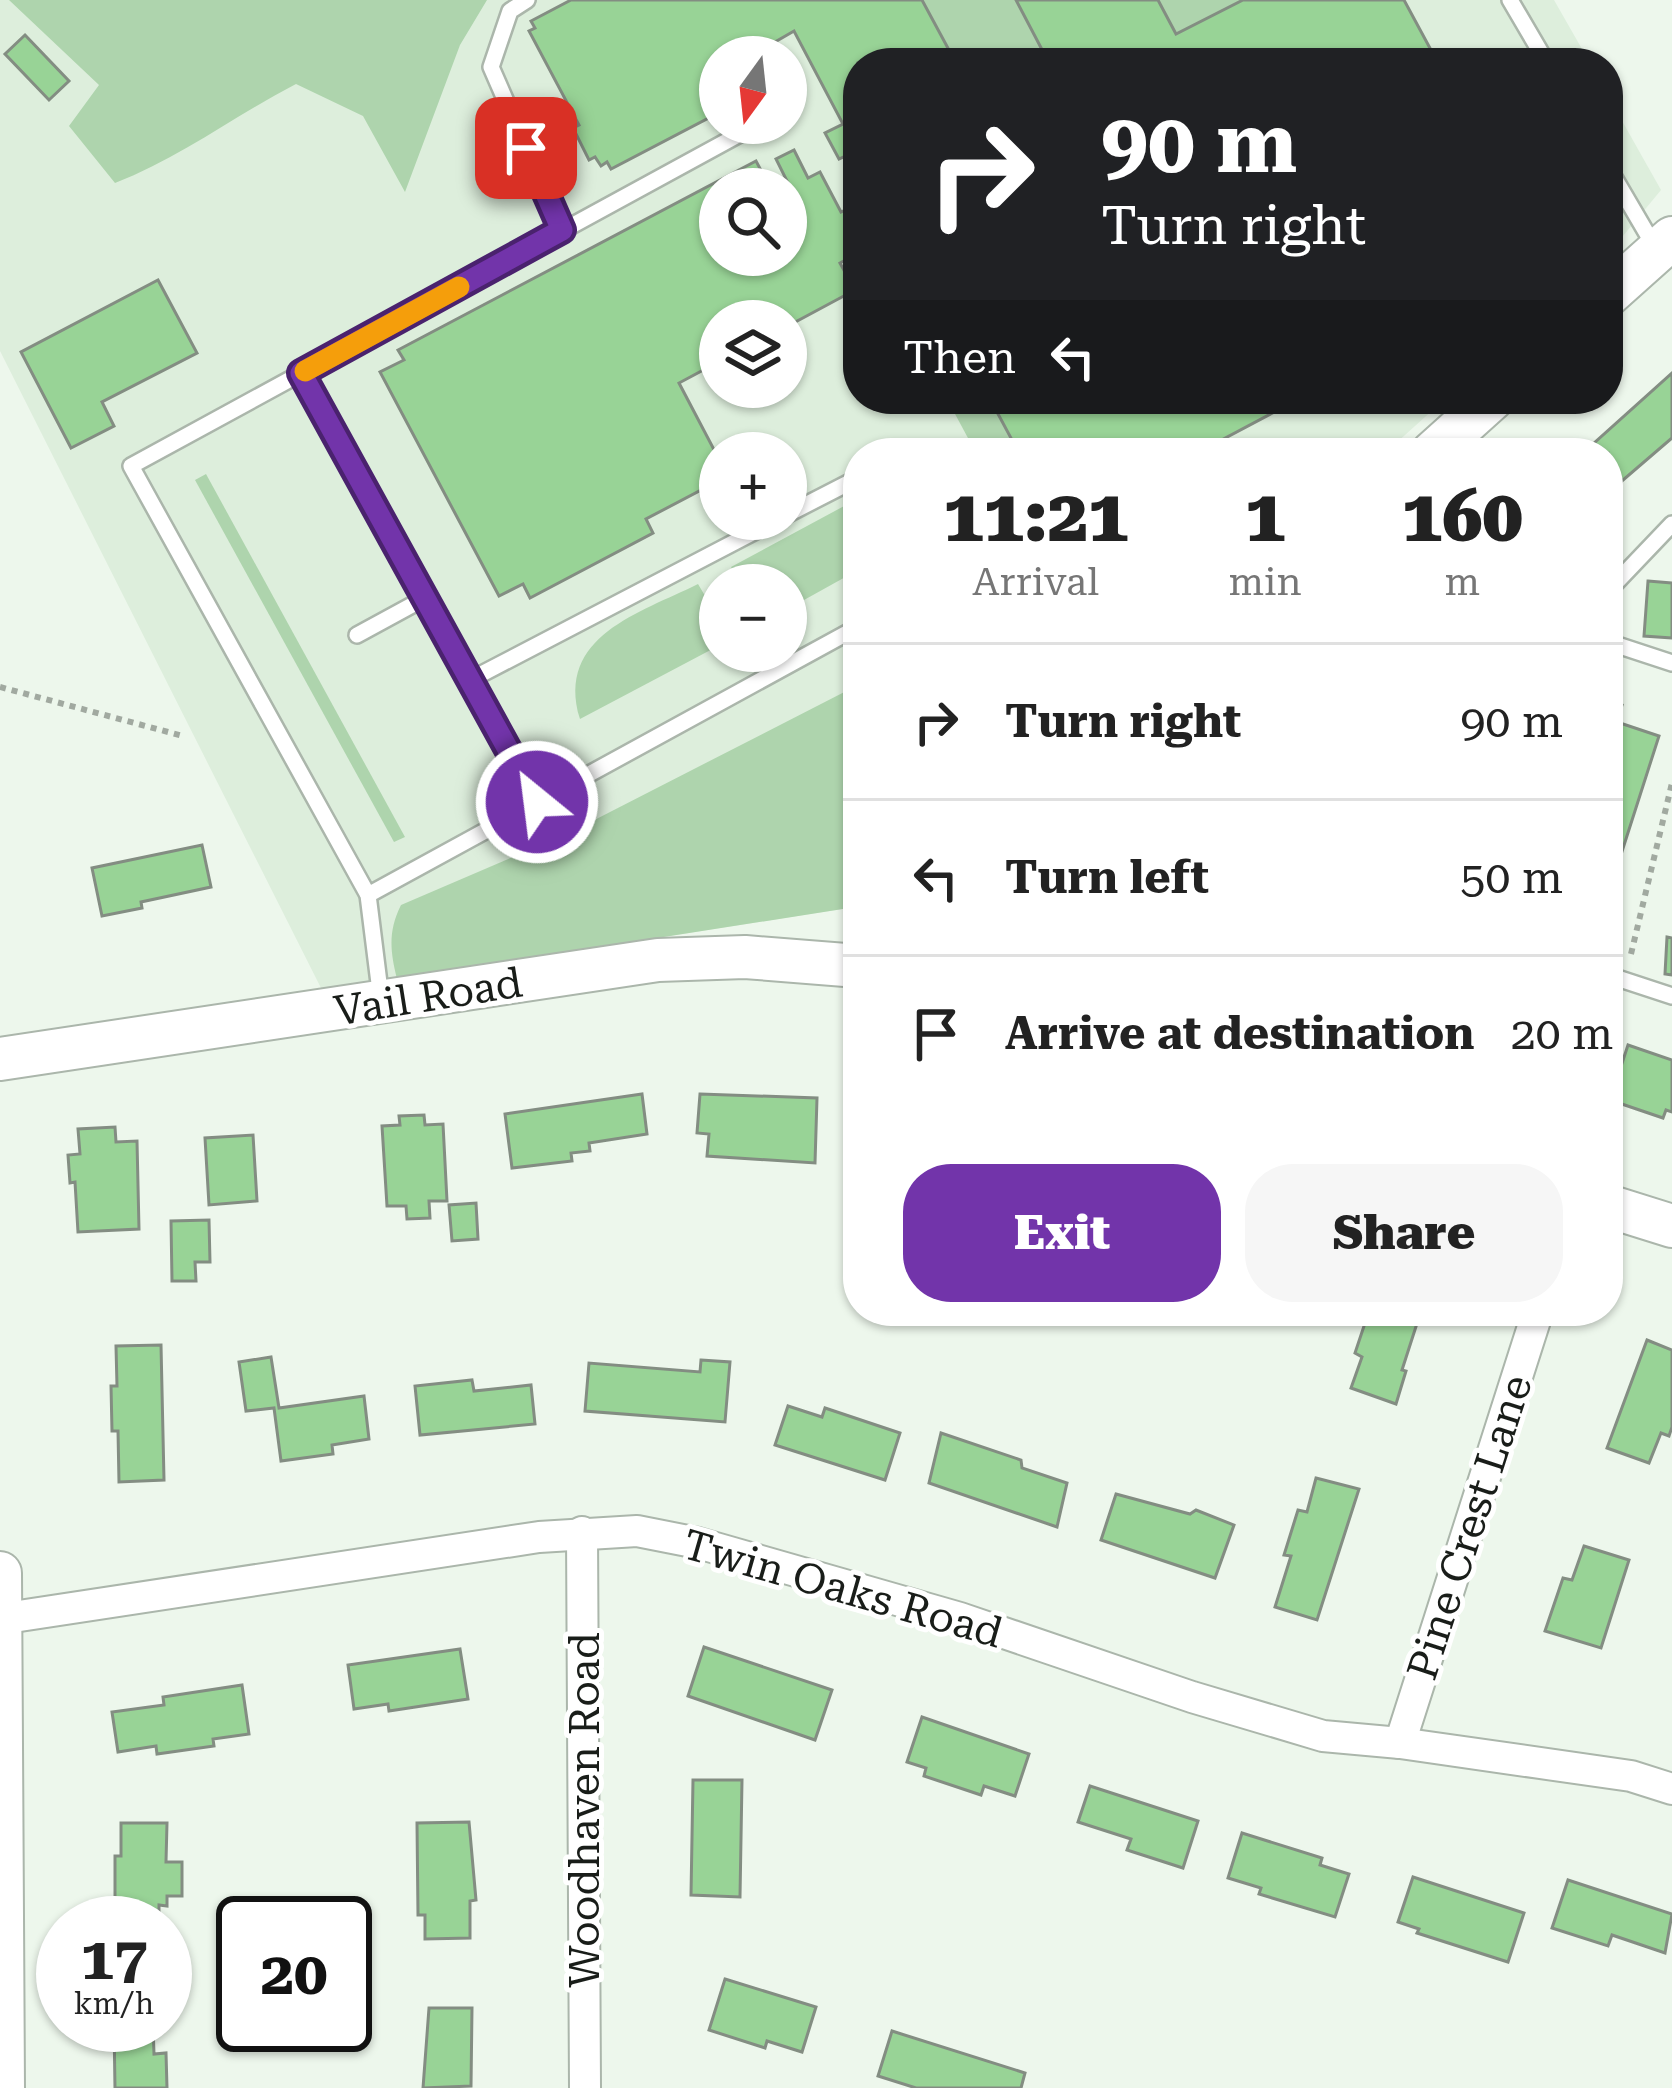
<!DOCTYPE html>
<html lang="en">
<head>
<meta charset="utf-8">
<style>
  :root { --surface:#fff; --page:#f6f6f6; --text:#222; --muted:#767676; --line:#e0e0e0; --accent:#7234aa }
  body { margin:0; font-family:"Roboto Serif",serif; background:var(--page); color:var(--text); height:100vh; display:flex; flex-direction:column; font-size:45px; white-space:nowrap }
  * { box-sizing:border-box; margin:0 }
  p { font-size:39px; color:var(--muted) }
  .icon { flex:none; width:66px; height:66px; fill:none; stroke:currentColor; stroke-width:2; stroke-linecap:round; stroke-linejoin:round }
  .map { position:relative; flex:1; overflow:hidden }
  .drawer { position:absolute; left:843px; top:438px; width:780px; height:888px; display:flex; flex-direction:column; background:var(--surface); border-radius:48px; box-shadow:0 3px 9px #0004 }
  .drawer>* { flex:none }
  .banner { position:absolute; left:843px; top:48px; width:780px; height:366px; border-radius:48px; box-shadow:0 3px 9px #0004; background:#202124; color:#fff; overflow:hidden }
  .needle { width:78px; rotate:195deg }
  .fabs { position:absolute; left:699px; top:36px; display:grid; gap:24px }
  .fabs a { display:grid; place-items:center; width:108px; height:108px; border-radius:50%; background:var(--surface); box-shadow:0 3px 9px #0004; font-size:60px }
  .speed { position:absolute; left:36px; top:1896px; display:flex; gap:24px; font-size:60px; font-weight:700; text-align:center }
  .speed>* { display:grid; place-content:center; width:156px; height:156px; border-radius:50%; background:var(--surface); box-shadow:0 3px 9px #0004; line-height:1 }
  .speed small { font-size:30px; font-weight:400 }
  .speed .limit { border:6px solid #111; border-radius:18px; background:#fff; color:#111 }
  .pin { position:absolute; display:grid; place-items:center; width:102px; height:102px; color:#fff; margin:-51px; border-radius:24px; box-shadow:0 6px 18px #0006 }
  .me { position:absolute; width:132px; margin:-66px; rotate:331deg; stroke-linejoin:round; filter:drop-shadow(0 0 9px #0008) }
  .turn { display:flex; align-items:center; gap:42px; height:252px; padding:0 60px; font-size:54px }
  .turn .icon { width:156px; height:156px; stroke-width:2.5 }
  .turn b { display:block; font-size:84px; line-height:102px }
  .then { display:flex; align-items:center; height:114px; padding:0 60px; background:#0003; gap:24px; font-size:45px }
  .eta { display:flex; justify-content:space-evenly; align-items:center; height:204px; text-align:center }
  .eta b { font-size:72px; font-weight:800; line-height:84px }
  .cta { display:flex; gap:24px; margin-top:auto; padding:24px 60px }
  .cta a { flex:1; height:138px; border-radius:48px; background:var(--accent); color:#fff; font-size:48px; font-weight:800; line-height:138px; text-align:center }
  .cta a+a { background:var(--page); color:var(--text) }
  ul { padding:0; list-style:none }
  li { display:flex; align-items:center; gap:36px; height:156px; padding:0 60px; border-top:3px solid var(--line) }
  li div { flex:1 }
  li b { display:block; font-size:45px }
  li em { font-style:normal }
  .map>svg:first-child { display:block }
  .built { fill:#ddeedc; fill-rule:evenodd }
  .green { fill:#aed4ad }
  .building { fill:#98d396; stroke:#838d82; stroke-width:3 }
  .lines { fill:none; stroke-linecap:round; stroke-linejoin:round }
  .lane-casing { stroke:#abb6ab; stroke-width:20 }
  .street-casing { stroke:#abb6ab; stroke-width:34 }
  .secondary-casing { stroke:#abb6ab; stroke-width:46 }
  .path { stroke:#a1a9a0; stroke-width:6; stroke-dasharray:6 6; stroke-linecap:butt }
  .lane { stroke:#fff; stroke-width:15 }
  .street { stroke:#fff; stroke-width:30 }
  .secondary { stroke:#fff; stroke-width:42 }
  .route-casing { stroke:#4a226e; stroke-width:30 }
  .route { stroke:#7234aa; stroke-width:21 }
  .slow { stroke:#f59e0b; stroke-width:21 }
  .labels { text-anchor:middle; stroke-width:10; stroke-linejoin:round; paint-order:stroke }
  .street-label { font-size:42px; fill:#191d19; stroke:#fff }
</style>
</head>
<body>
<div class="map">
<svg width="1672" height="2088" viewBox="0 0 1672 2088">
  <rect width="100%" height="100%" fill="#edf7ec"/>
  <g class="built">
    <path d="M0,0H1554L1590,63H858V399H1445L1385,453H858V900L849,908L322,990L0,351ZM720,57H786V123H720ZM720,189H786V255H720ZM720,321H786V387H720ZM720,453H786V519H720ZM720,585H786V651H720Z"/>
    <path d="M1608,96L1661,190L1608,254Z"/>
  </g>
  <g class="green">
    <path d="M9,0H487L460,45L405,192L363,116L296,84C234,116 180,158 115,183L69,126L99,85Z"/>
    <path d="M922,0H1016L1049,63H956Z"/>
    <path d="M1158,0H1243L1176,34Z"/>
    <path d="M947,399H990L1019,453H976Z"/>
    <path d="M206,474L405,837L394,842L195,480Z"/>
    <path d="M858,503V570L786,610V585H741L731,567L846,505Z"/>
    <path d="M698,584L720,621V645L580,719C555,636 640,613 698,584Z"/>
    <path d="M858,685V900L849,908L397,979C390,951 388,931 401,905L571,832Z"/>
  </g>
  <g class="building">
    <path d="M571,0H922L956,63H858V150L839,159L825,133L843,124L794,31L749,57H720V112L611,169L607,162L601,166L595,157L589,160L573,128L579,125L529,31L535,28L531,21Z"/>
    <path d="M1016,0H1158L1176,34L1243,0H1404L1438,63H1049Z"/>
    <path d="M25,35L69,81L49,100L5,54Z"/>
    <path d="M794,150L808,178L820,172L841,212L858,204V253L840,263L855,290L786,327V321H720V361L679,383L720,461V480L646,519L653,533L530,598L523,584L499,596L380,372L404,360L398,350L756,161L771,189H720V255H786V189L790,187L776,159Z"/>
    <path d="M158,280L197,353L102,402L114,426L71,448L21,352Z"/>
    <path d="M1672,373V438L1608,493V453H1583Z"/>
    <path d="M990,399H1299L1197,453H1032L1030,449L1019,453Z"/>
    <path d="M1648,581L1672,583V638L1644,636Z"/>
    <path d="M1608,701L1622,705L1617,722L1659,736L1609,892L1616,894L1608,919Z"/>
    <path d="M202,845L211,887L141,902L142,908L102,916L92,868Z"/>
    <path d="M1667,937L1672,938V975L1665,974Z"/>
    <path d="M1628,1045L1672,1060V1112L1666,1110L1663,1118L1610,1100Z"/>
    <path d="M642,1094L647,1134L589,1143L590,1151L571,1153L572,1161L512,1168L505,1114Z"/>
    <path d="M700,1094L817,1098L815,1163L707,1156L709,1134L697,1133Z"/>
    <path d="M424,1115L425,1125L443,1124L447,1201H429L430,1218L407,1219L406,1206H387L382,1126L400,1125L399,1116Z"/>
    <path d="M115,1127L116,1142L137,1141L139,1229L78,1232L75,1182L70,1183L68,1155L80,1154L78,1129Z"/>
    <path d="M253,1135L257,1201L209,1205L205,1138Z"/>
    <path d="M476,1203L478,1239L452,1241L449,1205Z"/>
    <path d="M209,1220L210,1262H195L196,1281H172L171,1221Z"/>
    <path d="M1369,1311H1421L1402,1370L1406,1371L1396,1404L1351,1388L1362,1357L1355,1353Z"/>
    <path d="M1647,1340L1672,1350V1427L1669,1436L1661,1433L1649,1463L1607,1448Z"/>
    <path d="M161,1345L164,1480L119,1482L118,1431H112L111,1386H117L116,1346Z"/>
    <path d="M271,1357L279,1408L364,1396L369,1439L332,1445L333,1454L281,1461L274,1408L246,1411L239,1362Z"/>
    <path d="M701,1360L730,1362L725,1422L585,1411L589,1363L700,1372Z"/>
    <path d="M472,1380L474,1391L531,1385L535,1424L420,1435L415,1386Z"/>
    <path d="M788,1406L822,1417L825,1408L900,1433L885,1480L775,1445Z"/>
    <path d="M941,1433L1021,1460L1022,1468L1067,1483L1057,1527L929,1483Z"/>
    <path d="M1316,1478L1359,1489L1317,1620L1275,1607L1291,1556L1284,1555L1298,1510L1307,1512Z"/>
    <path d="M1116,1494L1190,1514L1196,1510L1234,1525L1215,1578L1101,1540Z"/>
    <path d="M1584,1546L1629,1560L1601,1648L1545,1631L1563,1578L1572,1580Z"/>
    <path d="M704,1647L832,1690L815,1740L688,1696Z"/>
    <path d="M460,1649L468,1699L389,1711L388,1704L354,1709L348,1665Z"/>
    <path d="M242,1685L249,1734L213,1739L214,1746L157,1754L156,1746L118,1752L112,1712L164,1705L163,1697Z"/>
    <path d="M922,1717L1029,1754L1015,1796L984,1786L981,1795L924,1776L926,1768L907,1762Z"/>
    <path d="M693,1780H742L740,1897L691,1895Z"/>
    <path d="M1090,1786L1198,1821L1183,1868L1127,1850L1131,1839L1078,1822Z"/>
    <path d="M469,1822L476,1900L470,1901V1938L425,1939V1915H418L417,1823Z"/>
    <path d="M121,1823H167L166,1862H182V1896H167V1906L159,1905V1923H115V1856H121Z"/>
    <path d="M1242,1833L1322,1858L1320,1865L1349,1874L1335,1917L1259,1894L1261,1888L1228,1878Z"/>
    <path d="M1413,1877L1524,1913L1508,1962L1417,1933L1419,1929L1398,1922Z"/>
    <path d="M1568,1880L1672,1914L1665,1953L1612,1935L1608,1946L1552,1928Z"/>
    <path d="M725,1979L816,2007L802,2052L767,2041L765,2048L709,2030Z"/>
    <path d="M429,2008H472L471,2086L423,2088Z"/>
    <path d="M114,2025H153L154,2054L166,2053L167,2088H115Z"/>
    <path d="M892,2031L1025,2073L1021,2088H916L878,2076Z"/>
  </g>
  <g class="lines">
    <defs>
      <g id="lane">
        <path d="M527,0L510,11L491,67L562,230"/>
        <path d="M1510,0L1547,63"/>
        <path d="M1608,167L1656,249"/>
        <path d="M301,373L537,802"/>
        <path d="M786,515L858,478"/>
        <path d="M1608,591L1672,524"/>
        <path d="M357,635L425,598"/>
        <path d="M1608,642L1672,663"/>
        <path d="M470,680L779,519"/>
        <path d="M368,895L858,627"/>
        <path d="M1608,975L1672,996"/>
        <path d="M381,999L368,895L131,466L760,123"/>
      </g>
      <g id="street">
        <path d="M582,1532L585,2088"/>
        <path d="M0,1619L539,1537L637,1531L698,1543L960,1618L1192,1697L1323,1736L1400,1743L1631,1776L1672,1789"/>
        <path d="M1400,1743L1538,1311"/>
      </g>
      <g id="secondary">
        <path d="M1608,295L1672,238"/>
        <path d="M1432,453L1492,399"/>
        <path d="M0,1059L658,960L745,957L858,966"/>
        <path d="M1608,1206L1672,1226"/>
        <path d="M0,1573L3,2088"/>
      </g>
    </defs>
    <use href="#lane" class="lane-casing"/>
    <use href="#street" class="street-casing"/>
    <use href="#secondary" class="secondary-casing"/>
    <g class="path">
      <path d="M0,687L183,736"/>
      <path d="M1631,954L1672,783"/>
    </g>
    <use href="#lane" class="lane"/>
    <use href="#street" class="street"/>
    <use href="#secondary" class="secondary"/>
  </g>
  <g class="lines">
    <defs>
      <path id="route" d="M526,148L562,230L301,373L537,802"/>
    </defs>
    <use href="#route" class="route-casing"/>
    <use href="#route" class="route"/>
    <path class="slow" d="M305,371L459,287"/>
  </g>
  <g class="labels">
    <g class="street-label">
      <text transform="translate(428 996) rotate(-9)" y="15">Vail Road</text>
      <text transform="translate(1469 1527) rotate(-72)" y="15">Pine Crest Lane</text>
      <text transform="translate(843 1588) rotate(16)" y="15">Twin Oaks Road</text>
      <text transform="translate(584 1810) rotate(-90)" y="15">Woodhaven Road</text>
    </g>
  </g>
</svg>
<div class="fabs">
<a><svg class="needle" viewBox="-14 -14 28 28"><path d="M0-13l5 13h-10z" fill="#e53935"/><path d="M0 13l5-13h-10z" fill="#767676"/></svg></a>
<a><svg class="icon" aria-label="search" viewBox="0 0 24 24"><circle cx="10" cy="10" r="6"/><path d="M15 15l6 6"/></svg></a>
<a><svg class="icon" aria-label="layers" viewBox="0 0 24 24"><path d="M12 4l9 5-9 5-9-5zM3 14l9 5 9-5"/></svg></a>
<a>+</a>
<a>−</a>
</div>
<div class="speed"><div>17<small>km/h</small></div><div class="limit">20</div></div>
<div class="pin" style="left:526px;top:148px;background:#d93025"><svg class="icon" aria-label="arrive" viewBox="0 0 24 24"><path d="M6 21V4h12l-3 4 3 4H6"/></svg></div>
<svg class="me" style="left:537px;top:802px" viewBox="-20 -20 40 40"><circle r="17" fill="#7234aa" stroke="#fff" stroke-width="3"/><path d="M0-11L8 9 0 5-8 9z" fill="#fff"/></svg>
<div class="banner">
<div class="turn"><svg class="icon" aria-label="right" viewBox="0 0 24 24"><path d="M7 20v-9h11M14 6l5 5-5 5"/></svg><div><b>90 m</b>Turn right</div></div>
<div class="then">Then<svg class="icon" aria-label="left" viewBox="0 0 24 24"><path d="M17 20v-9H6M10 6l-5 5 5 5"/></svg></div>
</div>
<section class="drawer">
<div class="eta">
<div><b>11:21</b><p>Arrival</p></div>
<div><b>1</b><p>min</p></div>
<div><b>160</b><p>m</p></div>
</div>
<ul>
<li><svg class="icon" aria-label="right" viewBox="0 0 24 24"><path d="M7 20v-9h11M14 6l5 5-5 5"/></svg><div><b>Turn right</b></div><em>90 m</em></li>
<li><svg class="icon" aria-label="left" viewBox="0 0 24 24"><path d="M17 20v-9H6M10 6l-5 5 5 5"/></svg><div><b>Turn left</b></div><em>50 m</em></li>
<li><svg class="icon" aria-label="arrive" viewBox="0 0 24 24"><path d="M6 21V4h12l-3 4 3 4H6"/></svg><div><b>Arrive at destination</b></div><em>20 m</em></li>
</ul>
<div class="cta"><a>Exit</a><a>Share</a></div>
</section>
</div>
</body>
</html>
